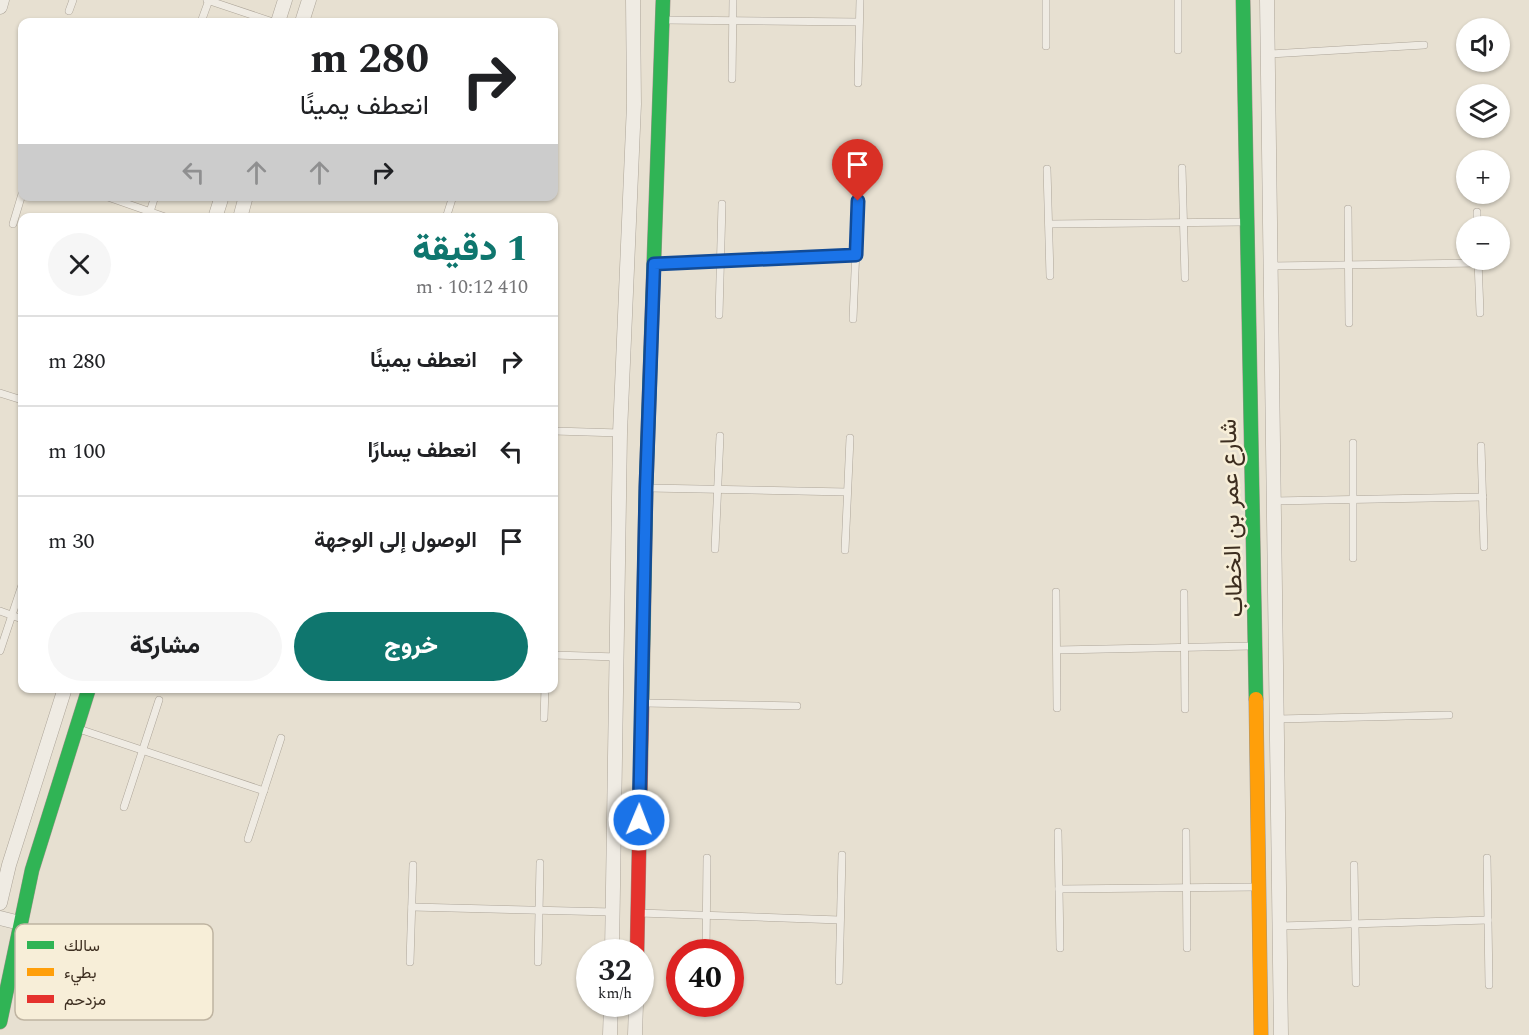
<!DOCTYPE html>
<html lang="ar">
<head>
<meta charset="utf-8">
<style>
  :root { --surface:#fff; --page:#f6f6f6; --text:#202124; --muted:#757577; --line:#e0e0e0; --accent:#0f766e }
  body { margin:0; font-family:Spectral,Vazirmatn,serif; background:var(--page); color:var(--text); direction:rtl; height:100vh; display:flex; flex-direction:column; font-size:22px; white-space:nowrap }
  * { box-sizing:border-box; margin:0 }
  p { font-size:20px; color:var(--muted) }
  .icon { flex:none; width:33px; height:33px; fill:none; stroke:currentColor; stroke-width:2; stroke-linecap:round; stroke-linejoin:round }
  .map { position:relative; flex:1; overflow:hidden; direction:ltr }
  .details { position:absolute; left:18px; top:213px; width:540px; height:480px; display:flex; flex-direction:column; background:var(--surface); border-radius:12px; box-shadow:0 2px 4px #0004; direction:rtl }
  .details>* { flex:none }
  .hud { position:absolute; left:18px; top:18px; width:540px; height:183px; border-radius:12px; box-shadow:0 2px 4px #0004; direction:rtl; background:#fff; color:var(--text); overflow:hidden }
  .controls { position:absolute; left:1456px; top:18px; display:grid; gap:12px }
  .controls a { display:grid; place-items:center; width:54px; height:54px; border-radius:50%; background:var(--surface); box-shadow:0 2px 4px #0004; font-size:30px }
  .speed { position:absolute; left:576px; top:939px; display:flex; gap:12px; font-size:30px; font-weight:700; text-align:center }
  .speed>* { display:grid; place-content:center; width:78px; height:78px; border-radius:50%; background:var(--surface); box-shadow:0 2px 4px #0004; line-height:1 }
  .speed small { font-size:15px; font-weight:400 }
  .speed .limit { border:9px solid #d22; background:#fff; color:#111 }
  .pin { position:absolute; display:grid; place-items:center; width:51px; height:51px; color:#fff; margin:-62px -26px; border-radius:50% 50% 50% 0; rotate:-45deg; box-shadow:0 0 6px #0007 }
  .pin .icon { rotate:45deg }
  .me { position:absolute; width:66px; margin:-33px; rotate:1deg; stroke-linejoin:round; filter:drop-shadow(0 0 4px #0008) }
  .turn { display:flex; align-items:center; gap:21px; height:126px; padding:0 30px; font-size:27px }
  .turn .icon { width:78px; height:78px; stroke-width:2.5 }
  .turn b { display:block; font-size:42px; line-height:51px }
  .lanes { display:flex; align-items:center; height:57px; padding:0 30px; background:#0003; justify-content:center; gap:30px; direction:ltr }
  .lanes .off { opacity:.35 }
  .round { display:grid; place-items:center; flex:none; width:63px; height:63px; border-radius:32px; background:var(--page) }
  .head { display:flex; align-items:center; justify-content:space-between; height:102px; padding:0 30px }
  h1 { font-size:36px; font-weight:800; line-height:45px; color:var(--accent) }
  .cta { display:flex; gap:12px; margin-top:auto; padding:12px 30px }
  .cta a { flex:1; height:69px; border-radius:36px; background:var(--accent); color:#fff; font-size:24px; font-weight:800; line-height:69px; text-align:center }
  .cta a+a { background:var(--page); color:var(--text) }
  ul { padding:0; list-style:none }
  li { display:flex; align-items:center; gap:18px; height:90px; padding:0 30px; border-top:2px solid var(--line) }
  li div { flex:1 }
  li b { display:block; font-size:22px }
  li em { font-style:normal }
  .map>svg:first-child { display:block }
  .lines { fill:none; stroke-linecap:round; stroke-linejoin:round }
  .lane-casing { stroke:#ada599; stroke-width:8 }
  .street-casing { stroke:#ada599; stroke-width:15 }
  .fast-casing { stroke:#9c958a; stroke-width:15 }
  .slow-casing { stroke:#9c958a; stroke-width:15 }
  .jam-casing { stroke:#9c958a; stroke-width:15 }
  .lane { stroke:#efebe3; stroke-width:7 }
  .street { stroke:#efebe3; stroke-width:14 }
  .fast { stroke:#30b455; stroke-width:14 }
  .slow { stroke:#ff9f0a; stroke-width:14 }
  .jam { stroke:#e5322d; stroke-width:14 }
  .route-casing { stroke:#114b97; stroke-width:15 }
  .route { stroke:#1a73e8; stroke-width:10 }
  .labels { text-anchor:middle; stroke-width:5; stroke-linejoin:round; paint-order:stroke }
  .street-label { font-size:24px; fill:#3d2e20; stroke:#f7eed8 }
  .key { fill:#f7eed8; stroke:#bfb4a1; stroke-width:1.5 }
  .key-label { font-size:16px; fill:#3d2e20 }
</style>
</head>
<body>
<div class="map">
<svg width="1529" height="1035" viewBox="0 0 1529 1035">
  <rect width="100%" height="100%" fill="#e7e0d1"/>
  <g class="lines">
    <defs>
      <g id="lane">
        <path d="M207,0L273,22"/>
        <path d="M1046,0V46"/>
        <path d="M1178,0V50"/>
        <path d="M69,11L73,0"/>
        <path d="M664,20L859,22"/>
        <path d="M201,22L209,0"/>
        <path d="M1268,54L1424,45"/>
        <path d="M732,79L733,0"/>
        <path d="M858,83L860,0"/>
        <path d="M1182,168L1185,278"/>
        <path d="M1047,169L1050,276"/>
        <path d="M105,196L168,218"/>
        <path d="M1348,209L1349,323"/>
        <path d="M1477,212V226"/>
        <path d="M148,218L155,196"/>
        <path d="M446,218L453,196"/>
        <path d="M13,224L22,194"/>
        <path d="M1049,224L1244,222"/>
        <path d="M1478,260L1480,313"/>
        <path d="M654,264L856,255"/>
        <path d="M1270,266L1479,263"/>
        <path d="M719,315L722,204"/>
        <path d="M853,319L858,201"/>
        <path d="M0,393L22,400"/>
        <path d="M554,431L620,433"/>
        <path d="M1353,443V558"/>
        <path d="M1481,446L1484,547"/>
        <path d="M649,488L847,492"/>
        <path d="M1273,501L1483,497"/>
        <path d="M715,549L720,436"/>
        <path d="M845,550L850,438"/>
        <path d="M1056,592L1057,708"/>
        <path d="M1184,593L1185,709"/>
        <path d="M0,611L22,619"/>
        <path d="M1057,650L1252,646"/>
        <path d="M0,651L22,585"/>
        <path d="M554,655L617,657"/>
        <path d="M644,703L797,706"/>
        <path d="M544,718L545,688"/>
        <path d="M1278,719L1449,715"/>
        <path d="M79,729L264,791"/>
        <path d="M124,807L159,700"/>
        <path d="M1058,832L1060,948"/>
        <path d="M1186,832L1187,948"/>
        <path d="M248,839L281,738"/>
        <path d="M1487,858L1489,985"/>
        <path d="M1354,865L1356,983"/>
        <path d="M1059,889L1257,887"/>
        <path d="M412,907L613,912"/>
        <path d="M639,913L840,920"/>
        <path d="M1280,926L1488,920"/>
        <path d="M706,952L707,858"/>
        <path d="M410,962L413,865"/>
        <path d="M538,962L540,863"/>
        <path d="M839,981L842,855"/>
      </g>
      <g id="street">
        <path d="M1267,0L1281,1035"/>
        <path d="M0,7L2,0"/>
        <path d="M278,22L285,0"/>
        <path d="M302,22L309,0"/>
        <path d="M215,218L222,196"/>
        <path d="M240,218L246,196"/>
        <path d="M0,903L9,865L65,688"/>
        <path d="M0,918L20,923"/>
        <path d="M612,952L620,433L634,104L633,0"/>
        <path d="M610,1035L611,1004"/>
        <path d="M635,1035L636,1004"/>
      </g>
      <g id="fast">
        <path d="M1243,0L1256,699"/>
        <path d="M642,702L646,488L663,0"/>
        <path d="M0,1022L32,870L89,688"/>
      </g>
      <path id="slow" d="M1256,699L1261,1035"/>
      <path id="jam" d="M637,952L642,702"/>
    </defs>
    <use href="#lane" class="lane-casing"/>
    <use href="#street" class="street-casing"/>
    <use href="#fast" class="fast-casing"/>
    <use href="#slow" class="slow-casing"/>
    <use href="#jam" class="jam-casing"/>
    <use href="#lane" class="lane"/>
    <use href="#street" class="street"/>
    <use href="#fast" class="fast"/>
    <use href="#slow" class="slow"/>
    <use href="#jam" class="jam"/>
  </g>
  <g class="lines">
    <defs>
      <path id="route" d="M639,820L646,488L654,264L856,255L858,201"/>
    </defs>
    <use href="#route" class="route-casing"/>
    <use href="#route" class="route"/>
  </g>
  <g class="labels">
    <g class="street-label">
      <text transform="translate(1231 518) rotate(-92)" y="8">شارع عمر بن الخطاب</text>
    </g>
  </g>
  <rect x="15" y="924" width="198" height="96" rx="9" class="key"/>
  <rect x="27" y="941" width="27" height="8" fill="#30b455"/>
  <rect x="27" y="968" width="27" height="8" fill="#ff9f0a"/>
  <rect x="27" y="995" width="27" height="8" fill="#e5322d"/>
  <g class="key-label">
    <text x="64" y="951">سالك</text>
    <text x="64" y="978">بطيء</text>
    <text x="64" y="1005">مزدحم</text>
  </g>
</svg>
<div class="controls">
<a><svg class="icon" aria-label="sound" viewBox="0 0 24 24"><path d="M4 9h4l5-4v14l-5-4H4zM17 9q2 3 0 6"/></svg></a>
<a><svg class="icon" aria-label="layers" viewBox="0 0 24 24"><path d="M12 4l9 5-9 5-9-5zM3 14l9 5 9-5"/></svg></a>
<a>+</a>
<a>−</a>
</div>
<div class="speed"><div>32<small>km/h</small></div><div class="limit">40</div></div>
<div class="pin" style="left:858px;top:201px;background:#d93025"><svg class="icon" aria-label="arrive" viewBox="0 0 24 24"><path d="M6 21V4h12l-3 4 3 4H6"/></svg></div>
<svg class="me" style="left:639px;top:820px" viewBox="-20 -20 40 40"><circle r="17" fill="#1a73e8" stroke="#fff" stroke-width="3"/><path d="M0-11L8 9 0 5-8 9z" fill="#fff"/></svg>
<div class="hud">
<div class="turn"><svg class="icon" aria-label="right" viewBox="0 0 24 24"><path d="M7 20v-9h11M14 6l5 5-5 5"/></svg><div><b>280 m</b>انعطف يمينًا</div></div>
<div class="lanes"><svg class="icon off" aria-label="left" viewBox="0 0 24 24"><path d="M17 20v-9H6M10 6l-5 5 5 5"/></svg><svg class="icon off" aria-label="ahead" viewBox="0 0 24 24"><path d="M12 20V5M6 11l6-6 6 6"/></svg><svg class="icon off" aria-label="ahead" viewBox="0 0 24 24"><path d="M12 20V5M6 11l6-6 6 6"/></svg><svg class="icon" aria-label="right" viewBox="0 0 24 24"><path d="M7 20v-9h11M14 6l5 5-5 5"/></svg></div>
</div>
<section class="details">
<div class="head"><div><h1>1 دقيقة</h1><p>410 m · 10:12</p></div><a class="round"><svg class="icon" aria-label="close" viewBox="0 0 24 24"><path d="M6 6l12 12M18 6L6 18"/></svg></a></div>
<ul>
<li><svg class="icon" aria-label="right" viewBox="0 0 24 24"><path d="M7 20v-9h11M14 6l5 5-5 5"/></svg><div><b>انعطف يمينًا</b></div><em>280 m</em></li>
<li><svg class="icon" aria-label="left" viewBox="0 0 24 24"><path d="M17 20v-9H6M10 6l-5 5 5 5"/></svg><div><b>انعطف يسارًا</b></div><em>100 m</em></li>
<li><svg class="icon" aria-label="arrive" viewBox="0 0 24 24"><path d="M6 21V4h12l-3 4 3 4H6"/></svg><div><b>الوصول إلى الوجهة</b></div><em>30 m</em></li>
</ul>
<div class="cta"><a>خروج</a><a>مشاركة</a></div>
</section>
</div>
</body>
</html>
